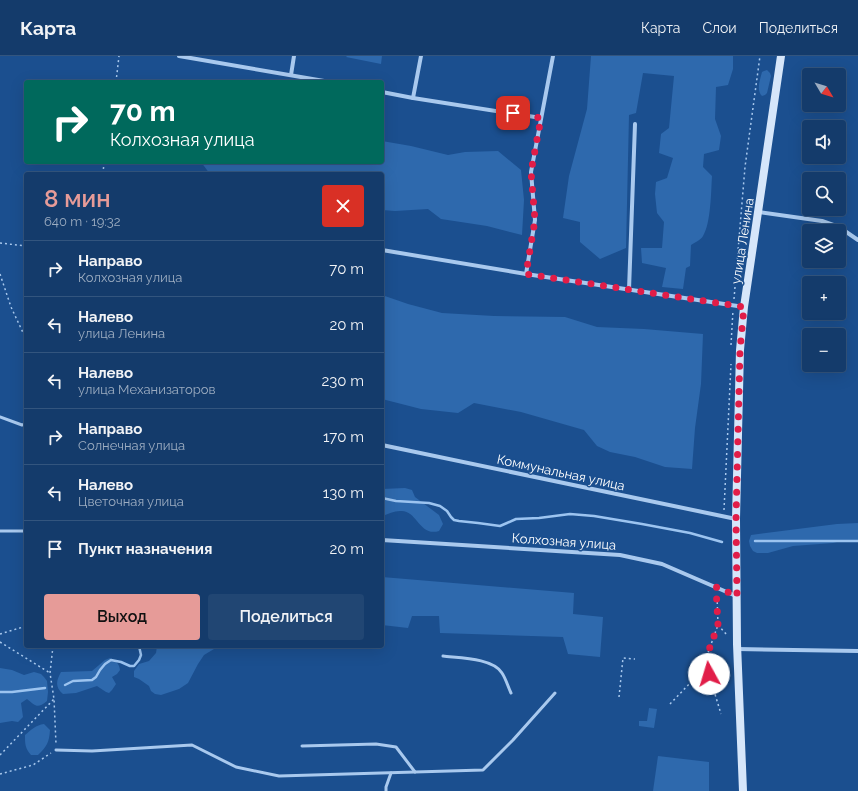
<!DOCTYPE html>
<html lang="ru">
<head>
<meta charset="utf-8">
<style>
  :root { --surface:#143b6b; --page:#214673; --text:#f1f3f6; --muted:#9dadc1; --line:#33557e; --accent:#e69b98 }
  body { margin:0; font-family:Raleway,sans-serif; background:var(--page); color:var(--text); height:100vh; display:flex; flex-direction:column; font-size:15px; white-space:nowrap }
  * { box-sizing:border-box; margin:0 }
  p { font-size:13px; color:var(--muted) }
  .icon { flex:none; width:22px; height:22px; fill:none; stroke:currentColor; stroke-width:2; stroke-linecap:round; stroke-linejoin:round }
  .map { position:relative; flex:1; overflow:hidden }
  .drawer { position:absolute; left:24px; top:116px; width:360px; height:476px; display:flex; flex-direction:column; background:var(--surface); border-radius:4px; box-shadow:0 4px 16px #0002,0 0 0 1px var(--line) }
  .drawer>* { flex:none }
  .top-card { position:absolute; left:24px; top:24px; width:360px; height:84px; border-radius:4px; box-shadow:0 4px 16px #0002,0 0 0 1px var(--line); background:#00695c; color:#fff; overflow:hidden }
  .needle { width:26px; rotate:128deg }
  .tools { position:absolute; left:802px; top:12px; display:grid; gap:8px }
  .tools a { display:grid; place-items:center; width:44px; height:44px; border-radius:4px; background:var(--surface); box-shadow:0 4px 16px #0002,0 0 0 1px var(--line); font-size:20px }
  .pin { position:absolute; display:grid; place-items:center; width:34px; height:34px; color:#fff; margin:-17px; border-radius:8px; box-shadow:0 2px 6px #0006 }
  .me { position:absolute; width:44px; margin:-22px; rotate:354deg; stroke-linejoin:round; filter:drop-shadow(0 0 3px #0008) }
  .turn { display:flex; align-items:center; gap:14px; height:84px; padding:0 20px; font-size:18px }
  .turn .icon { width:52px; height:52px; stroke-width:2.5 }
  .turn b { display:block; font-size:28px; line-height:34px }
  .round { display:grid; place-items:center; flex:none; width:42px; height:42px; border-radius:4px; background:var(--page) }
  .head { display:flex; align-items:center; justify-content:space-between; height:68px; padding:0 20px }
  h1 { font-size:24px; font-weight:600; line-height:30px; color:var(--accent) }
  .cta { display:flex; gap:8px; margin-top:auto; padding:8px 20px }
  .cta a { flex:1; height:46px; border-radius:4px; background:var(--accent); color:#111; font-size:16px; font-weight:600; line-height:46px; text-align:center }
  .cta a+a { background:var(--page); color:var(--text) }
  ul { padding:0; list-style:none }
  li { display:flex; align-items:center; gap:12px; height:56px; padding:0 20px; border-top:1px solid var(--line) }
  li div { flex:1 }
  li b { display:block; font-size:15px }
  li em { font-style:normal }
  header { display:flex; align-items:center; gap:24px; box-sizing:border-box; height:56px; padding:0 20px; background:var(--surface); border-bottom:1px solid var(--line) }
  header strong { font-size:19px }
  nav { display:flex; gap:22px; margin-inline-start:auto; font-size:14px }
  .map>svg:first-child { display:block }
  .green { fill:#2e69ad }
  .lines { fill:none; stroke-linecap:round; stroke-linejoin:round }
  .stream { stroke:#9cc4f0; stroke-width:2.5 }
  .path { stroke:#a9c9ee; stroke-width:1.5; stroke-dasharray:2 3; stroke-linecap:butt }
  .lane { stroke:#a9c9ee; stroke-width:3 }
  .street { stroke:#a9c9ee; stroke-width:4 }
  .secondary { stroke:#d6e6fa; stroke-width:8 }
  .route { stroke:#e11d48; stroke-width:7; stroke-dasharray:0 12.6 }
  .labels { text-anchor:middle; stroke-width:3; stroke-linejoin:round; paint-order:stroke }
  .street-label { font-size:13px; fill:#fff; stroke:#1b4f8f }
</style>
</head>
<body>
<header>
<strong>Карта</strong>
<nav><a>Карта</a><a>Слои</a><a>Поделиться</a></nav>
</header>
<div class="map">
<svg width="858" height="735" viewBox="0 0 858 735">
  <rect width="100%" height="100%" fill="#1b4f8f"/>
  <g class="green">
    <path d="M347,0H382L381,8L346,1Z"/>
    <path d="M591,0H733V13L728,29L716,31L715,63L721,80L719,94L704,98L703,111L712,120C711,135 711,167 703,180C701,184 694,187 691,189L690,210L686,212L683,233L662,231L666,212L642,207L641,192H662L664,166L657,157L655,138L656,126L667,122L673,102L659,97L661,78L669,72L674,20L643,17L636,57L629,59L626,192L600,203L580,186V166L563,162L569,120L587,53Z"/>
    <path d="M767,14L770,17L771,20L767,37L765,39L762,40C756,34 760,24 762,16L764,15Z"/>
    <path d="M382,85L411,90L448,99L465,96L498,95L521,114L524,144L522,179L487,170L441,163L428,153L395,155L382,154V118H210L201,106H382Z"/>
    <path d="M382,239L408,248L442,257L494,260L565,261L597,271L644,273L703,278L701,328L695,372L692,413L665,411L635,401L610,396L597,390L584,374L521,356L474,347L458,357L421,353L382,343Z"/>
    <path d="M405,432L412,434L415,441L439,459L443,468L439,475C419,481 417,453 400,455C394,455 388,458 382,460V433Z"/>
    <path d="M858,467V486L845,484L833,487L793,490L768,497H757L753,495L750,490L749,485L751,479L837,468Z"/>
    <path d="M382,521L574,537L573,558L603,561L600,601L568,598L563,581L440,577L439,560H412L408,572L382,569Z"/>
    <path d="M157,590H219L204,599L198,608L188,627L179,633L161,639L155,638L151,635L149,630L139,623L134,621V615L139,608L149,605L156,597Z"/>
    <path d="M110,602C116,605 119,607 120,614L117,618L112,621L116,628L112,634L109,637L106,636L97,630L76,637L63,638C55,631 56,625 61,616L92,615L105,604Z"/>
    <path d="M0,612L12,614L24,619L34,616L41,618L44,621L47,625L48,636L47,645C37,653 36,650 27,643L21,647L23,661L18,666L12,665L0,667Z"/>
    <path d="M649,652L657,653L654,672L639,670V665H647Z"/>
    <path d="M44,668L50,674C49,687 47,690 38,699H31C25,692 25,688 25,679C31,674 36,669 44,668Z"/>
    <path d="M658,700L709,706V735H653Z"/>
  </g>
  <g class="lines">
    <g class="stream">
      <path d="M382,442L396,445L429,447L440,450L447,455L451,461L454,464L459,465L478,467L500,470L507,467L516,463L539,462L570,458L594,460L642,468L690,477L722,486"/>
      <path d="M755,485H858"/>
      <path d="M65,629L73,625L92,624L96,621L100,614L105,608L111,604L121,606L130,610H134L139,604L141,599L139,590"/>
      <path d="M0,636H12L45,632"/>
    </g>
    <g class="path">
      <path d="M116,26L119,0"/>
      <path d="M103,118L104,106"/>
      <path d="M0,187L26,190"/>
      <path d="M0,218L11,251L26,283"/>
      <path d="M734,243L745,111L760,0"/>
      <path d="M731,289L733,254"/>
      <path d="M724,454L731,308"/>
      <path d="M718,569L728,580"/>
      <path d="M0,578L23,571L26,566"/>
      <path d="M0,586L50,617"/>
      <path d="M53,590L50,617L54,643L56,688"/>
      <path d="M705,605L721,658"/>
      <path d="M619,641L623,602L635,603"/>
      <path d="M670,648L694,623L705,605L718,569L717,539"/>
      <path d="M0,699L54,643"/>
      <path d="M0,718L33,709L51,697"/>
    </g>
    <g class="lane">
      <path d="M0,361L22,369L26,368"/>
      <path d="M0,475H26"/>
      <path d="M443,600C459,602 493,602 502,617C506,623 508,631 511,637"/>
      <path d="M302,690L376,688L396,691L415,716"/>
      <path d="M56,694L92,695L192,689L236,711L279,720L483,714L513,684L555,637"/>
      <path d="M386,735V731L391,717"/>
    </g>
    <g class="street">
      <path d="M179,0L330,26"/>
      <path d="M291,19L294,0"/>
      <path d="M382,36L413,42L541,62"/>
      <path d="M413,42L421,0"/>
      <path d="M759,156L822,165L839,171L858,184"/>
      <path d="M382,194L526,218L744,251"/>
      <path d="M526,218L535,164L531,116L553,0"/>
      <path d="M629,234L635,68"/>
      <path d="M382,389L736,463"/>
      <path d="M382,484L620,499L662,508L736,540"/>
      <path d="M737,593L858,595"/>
    </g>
    <path class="secondary" d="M743,735L737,588L736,463L740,294L744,251L781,0"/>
  </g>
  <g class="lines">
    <path class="route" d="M513,57L541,62L531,116L535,164L526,218L744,251L740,294L736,463L737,540L716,531L718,569L705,605L709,618"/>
  </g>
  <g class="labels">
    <g class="street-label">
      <text transform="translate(742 185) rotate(-81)" y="5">улица Ленина</text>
      <text transform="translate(561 416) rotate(12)" y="5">Коммунальная улица</text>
      <text transform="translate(564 485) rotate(4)" y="5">Колхозная улица</text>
    </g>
  </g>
</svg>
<div class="tools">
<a><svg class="needle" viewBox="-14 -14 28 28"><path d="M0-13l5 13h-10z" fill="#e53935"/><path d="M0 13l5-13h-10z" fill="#9dadc1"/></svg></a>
<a><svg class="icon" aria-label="sound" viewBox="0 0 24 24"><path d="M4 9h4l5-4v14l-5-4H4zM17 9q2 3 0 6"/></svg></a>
<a><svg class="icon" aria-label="search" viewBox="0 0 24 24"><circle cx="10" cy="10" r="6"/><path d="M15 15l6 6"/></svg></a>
<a><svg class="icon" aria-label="layers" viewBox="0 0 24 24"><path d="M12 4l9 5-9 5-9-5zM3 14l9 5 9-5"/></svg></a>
<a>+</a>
<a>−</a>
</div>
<div class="pin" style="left:513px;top:57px;background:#d93025"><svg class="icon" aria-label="arrive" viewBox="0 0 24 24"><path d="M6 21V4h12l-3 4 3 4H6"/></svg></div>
<svg class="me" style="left:709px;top:618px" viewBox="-20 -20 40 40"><circle r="19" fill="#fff"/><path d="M0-13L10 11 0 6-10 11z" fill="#e11d48"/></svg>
<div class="top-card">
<div class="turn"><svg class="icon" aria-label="right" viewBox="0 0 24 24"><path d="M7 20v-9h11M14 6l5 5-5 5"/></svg><div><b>70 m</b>Колхозная улица</div></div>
</div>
<section class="drawer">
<div class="head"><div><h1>8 мин</h1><p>640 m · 19:32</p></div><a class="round" style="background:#d93025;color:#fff"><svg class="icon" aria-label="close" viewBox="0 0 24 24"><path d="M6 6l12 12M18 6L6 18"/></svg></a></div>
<ul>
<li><svg class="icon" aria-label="right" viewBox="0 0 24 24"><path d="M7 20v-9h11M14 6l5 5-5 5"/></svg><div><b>Направо</b><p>Колхозная улица</p></div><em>70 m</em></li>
<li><svg class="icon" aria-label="left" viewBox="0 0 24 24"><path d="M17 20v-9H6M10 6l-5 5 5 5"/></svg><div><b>Налево</b><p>улица Ленина</p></div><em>20 m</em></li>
<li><svg class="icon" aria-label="left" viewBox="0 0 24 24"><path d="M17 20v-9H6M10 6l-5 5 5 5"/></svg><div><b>Налево</b><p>улица Механизаторов</p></div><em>230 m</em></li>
<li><svg class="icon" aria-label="right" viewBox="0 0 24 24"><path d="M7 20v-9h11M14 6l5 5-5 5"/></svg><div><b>Направо</b><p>Солнечная улица</p></div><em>170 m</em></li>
<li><svg class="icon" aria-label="left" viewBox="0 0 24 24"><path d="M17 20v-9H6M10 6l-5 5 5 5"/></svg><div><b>Налево</b><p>Цветочная улица</p></div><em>130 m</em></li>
<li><svg class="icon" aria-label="arrive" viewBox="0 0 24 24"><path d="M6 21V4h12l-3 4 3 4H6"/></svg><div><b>Пункт назначения</b></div><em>20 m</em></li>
</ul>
<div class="cta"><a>Выход</a><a>Поделиться</a></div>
</section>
</div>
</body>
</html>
